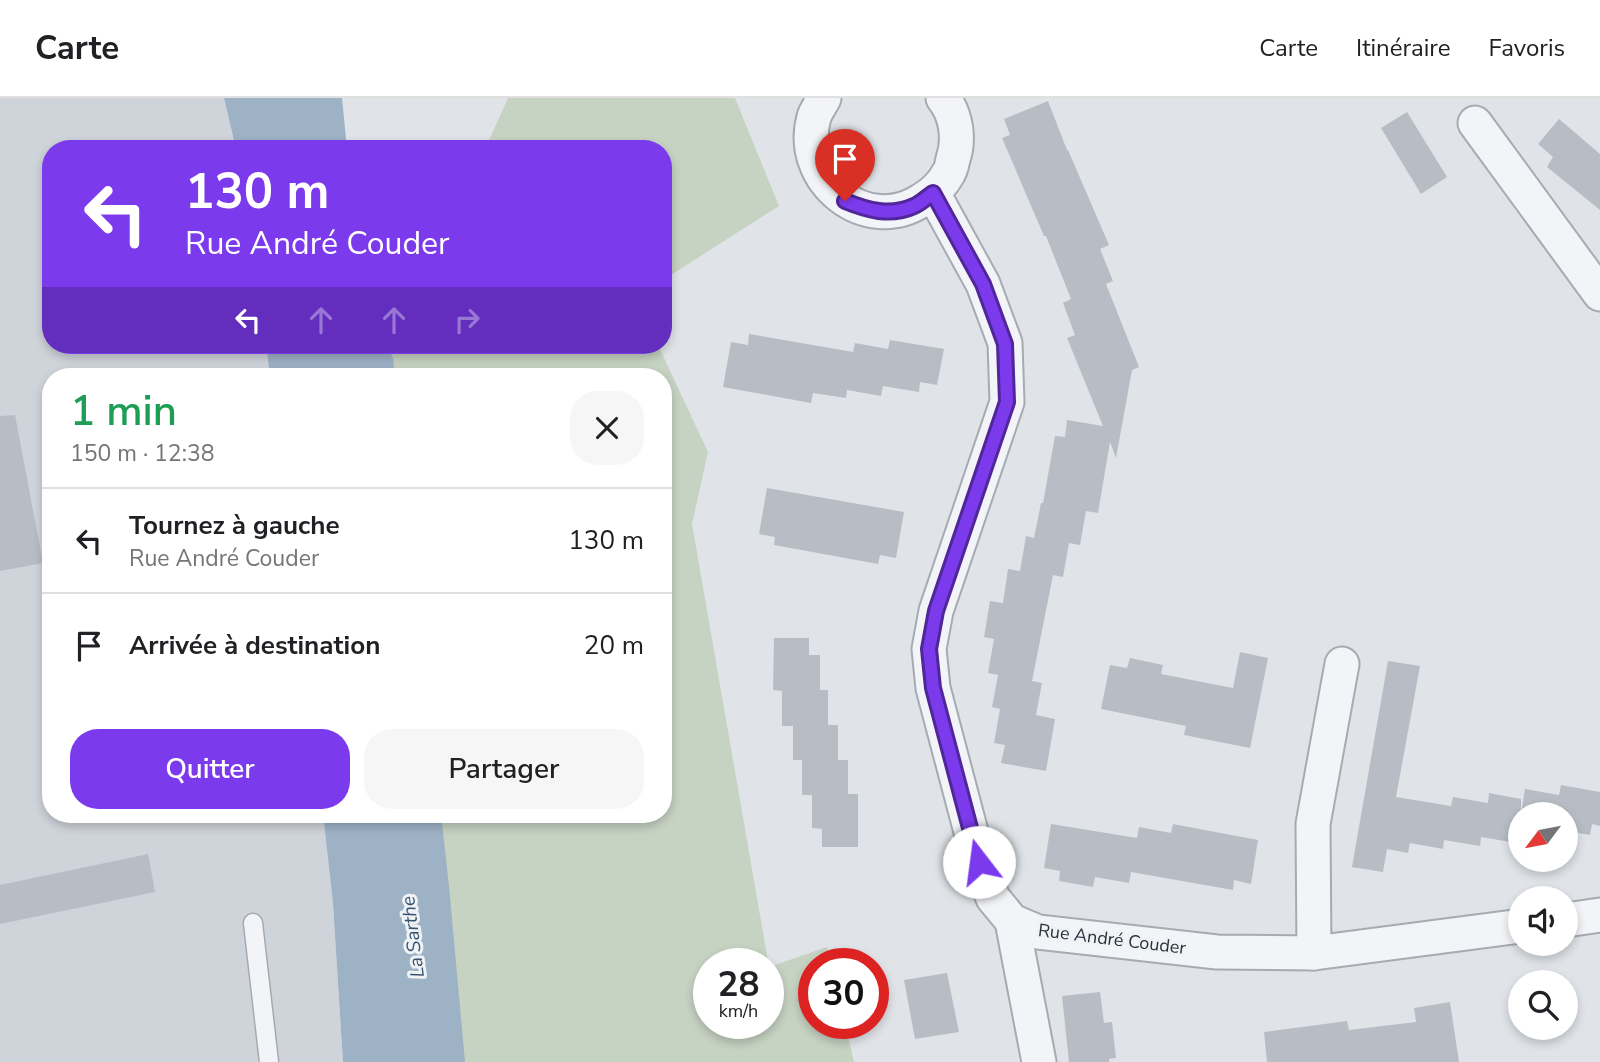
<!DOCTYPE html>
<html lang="fr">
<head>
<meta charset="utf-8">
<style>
  :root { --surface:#fff; --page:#f6f6f6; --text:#202124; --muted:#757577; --line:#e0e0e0; --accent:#7c3aed }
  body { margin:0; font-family:"Nunito Sans",sans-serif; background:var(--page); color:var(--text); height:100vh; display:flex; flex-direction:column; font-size:26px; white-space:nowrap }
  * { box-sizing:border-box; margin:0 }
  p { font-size:23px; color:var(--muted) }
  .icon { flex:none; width:38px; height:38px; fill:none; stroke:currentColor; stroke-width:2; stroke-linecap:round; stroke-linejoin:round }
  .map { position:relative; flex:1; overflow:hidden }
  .sheet { position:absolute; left:42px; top:270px; width:630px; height:455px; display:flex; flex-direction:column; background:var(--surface); border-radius:28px; box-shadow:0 4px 10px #0003 }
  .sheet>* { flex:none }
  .guide { position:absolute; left:42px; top:42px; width:630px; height:214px; border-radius:28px; box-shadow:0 4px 10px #0003; background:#7c3aed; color:#fff; overflow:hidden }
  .needle { width:46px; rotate:238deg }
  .buttons { position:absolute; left:1508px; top:704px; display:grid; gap:14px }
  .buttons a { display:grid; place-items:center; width:70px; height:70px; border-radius:50%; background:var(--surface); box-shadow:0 4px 10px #0003; font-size:35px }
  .speed { position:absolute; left:693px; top:850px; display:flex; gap:14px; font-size:35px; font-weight:700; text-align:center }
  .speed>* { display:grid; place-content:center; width:91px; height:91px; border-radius:50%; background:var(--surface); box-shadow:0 4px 10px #0003; line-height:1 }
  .speed small { font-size:18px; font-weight:400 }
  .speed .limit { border:10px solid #d22; background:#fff; color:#111 }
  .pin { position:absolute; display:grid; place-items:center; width:60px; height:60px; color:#fff; margin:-72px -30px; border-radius:50% 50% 50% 0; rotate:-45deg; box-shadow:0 0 7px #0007 }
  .pin .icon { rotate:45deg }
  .me { position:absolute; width:77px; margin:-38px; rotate:345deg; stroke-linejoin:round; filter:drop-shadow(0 0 5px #0008) }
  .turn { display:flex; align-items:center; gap:24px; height:147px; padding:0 28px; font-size:32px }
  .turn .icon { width:91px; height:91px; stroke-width:2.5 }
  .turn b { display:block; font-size:49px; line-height:60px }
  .lanes { display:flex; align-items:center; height:66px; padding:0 28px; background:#0003; justify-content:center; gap:35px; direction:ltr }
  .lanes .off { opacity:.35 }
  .round { display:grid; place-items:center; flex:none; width:74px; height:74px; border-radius:28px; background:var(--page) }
  .head { display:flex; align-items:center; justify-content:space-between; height:119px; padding:0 28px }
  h1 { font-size:42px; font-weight:600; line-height:52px; color:#1e9e55 }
  .primary-button { display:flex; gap:14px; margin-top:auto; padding:14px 28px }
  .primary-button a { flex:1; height:80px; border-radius:28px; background:var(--accent); color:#fff; font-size:28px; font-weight:600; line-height:80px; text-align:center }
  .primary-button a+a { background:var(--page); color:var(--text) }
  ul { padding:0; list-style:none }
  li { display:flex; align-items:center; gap:21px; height:105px; padding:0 28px; border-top:2px solid var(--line) }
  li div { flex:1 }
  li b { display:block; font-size:26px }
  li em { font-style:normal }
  header { display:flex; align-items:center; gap:42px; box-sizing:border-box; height:98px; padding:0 35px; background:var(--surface); border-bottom:2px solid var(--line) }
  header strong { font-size:33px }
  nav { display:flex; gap:38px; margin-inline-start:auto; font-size:24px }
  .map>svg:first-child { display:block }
  .built { fill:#cfd3da }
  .green { fill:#c6d2c2; fill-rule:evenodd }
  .water { fill:#9eb2c6 }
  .building { fill:#b8bdc5 }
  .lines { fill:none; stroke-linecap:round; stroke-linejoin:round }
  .service-casing { stroke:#a6abb2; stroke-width:21 }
  .minor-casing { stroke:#a6abb2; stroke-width:37 }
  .service { stroke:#f3f4f7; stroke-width:18 }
  .minor { stroke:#f3f4f7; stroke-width:33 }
  .route-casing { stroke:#51269a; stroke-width:18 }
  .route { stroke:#7c3aed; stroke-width:12 }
  .labels { text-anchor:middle; stroke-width:6; stroke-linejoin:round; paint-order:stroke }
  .street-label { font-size:18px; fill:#2a323f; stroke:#f0f3f6 }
  .water-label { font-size:19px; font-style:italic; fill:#375270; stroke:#f0f3f6 }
</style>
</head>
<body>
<header>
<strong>Carte</strong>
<nav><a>Carte</a><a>Itinéraire</a><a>Favoris</a></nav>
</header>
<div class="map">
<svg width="1600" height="964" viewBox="0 0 1600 964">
  <rect width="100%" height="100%" fill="#e0e4e8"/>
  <path class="built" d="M0,0H224L236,51H51V247H266L270,278H51V716H323L333,805L343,964H0Z"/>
  <g class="green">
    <path d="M508,0H735L779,108L663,182V51H485Z"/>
    <path d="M387,247H658L708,354L692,426L769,869L827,849L831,866H814V926H845L854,964H423L412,716H663V278H393V260ZM709,866H768V926H709Z"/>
  </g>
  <g class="water">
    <path d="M224,0H342L347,51H236Z"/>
    <path d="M266,247H387L393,260L395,278H270Z"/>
    <path d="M323,716H441L449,788L465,964H343L333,805Z"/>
  </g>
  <g class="building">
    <path d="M1048,3L1067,52H1068L1109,147L1100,151L1113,183L1106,186L1139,269L1132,272L1116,360L1110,344L1098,415L1086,413L1080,447L1069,445L1063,479L1053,477L1032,583L1042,585L1036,617L1055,621L1046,673L1001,665L1005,647L994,645L1000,611L992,609L998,577L988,575L994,541L984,539L990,503L1003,505L1008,471L1020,473L1026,438L1034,440L1041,405H1043L1055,338L1065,339L1067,322L1103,328L1067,240L1075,237L1063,205L1071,201L1046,138H1044L1002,40L1010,37L1004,21Z"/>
    <path d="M1407,14L1447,79L1421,96L1381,30Z"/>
    <path d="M1559,21L1600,56V112L1547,69L1553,59L1538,46Z"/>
    <path d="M749,236L853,254L855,245L888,251L890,242L944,251L937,287L920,284L919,294L883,288L881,298L847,292L846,300L813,295L811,305L723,289L731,244L748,247Z"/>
    <path d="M15,317L43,465L0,473V318Z"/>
    <path d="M767,390L904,414L896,460L880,457L878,466L774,447L775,439L759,436Z"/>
    <path d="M774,540H809V557H820V592H828V627H838V662H848V696H858V749H822V731L812,730V697H802V662H793V628H782V593L773,592Z"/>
    <path d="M1240,554L1268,560L1250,650L1184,637L1186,628L1101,611L1110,567L1127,570L1130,560L1163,567L1161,576L1233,590Z"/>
    <path d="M1388,563L1420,568L1396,699L1451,708L1453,699L1488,705L1489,695L1521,701V736L1517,735L1516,745L1481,739L1480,748L1444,742L1443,751L1410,745L1408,755L1387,751L1383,774L1352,769Z"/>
    <path d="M1561,687L1600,694V728L1592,726L1590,737L1566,733V716H1521L1525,691L1559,697Z"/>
    <path d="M1051,726L1137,740L1139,729L1171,735L1173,726L1258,742L1251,786L1234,782L1233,792L1131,774L1129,785L1095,779L1093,789L1059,783L1060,773L1044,770Z"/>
    <path d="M148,756L155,794L0,826V787Z"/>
    <path d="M947,875L959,934L915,941L904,882Z"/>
    <path d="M1100,894L1104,925L1112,924L1116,960L1109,961V964H1069L1062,898Z"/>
    <path d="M1450,904L1459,964H1267L1264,934L1347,923L1349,932L1416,924L1414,910Z"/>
  </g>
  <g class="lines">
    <defs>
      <path id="service" d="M253,825L269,964"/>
      <g id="minor">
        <path d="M824,0C821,6 816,13 814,19C796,82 866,139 922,102C932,96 942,87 948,76C951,72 952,66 953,61C960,41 956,16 943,0"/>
        <path d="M1475,25L1600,196"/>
        <path d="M933,95L983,186L1005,245L1007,304L936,513L929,551L933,590L979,764L993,800L1012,823L1038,834L1217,854L1314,855L1521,828"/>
        <path d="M1566,822L1600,817"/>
        <path d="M1012,823L1039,964"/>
        <path d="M1314,855L1313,726L1342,566"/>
      </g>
    </defs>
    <use href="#service" class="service-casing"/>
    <use href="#minor" class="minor-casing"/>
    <use href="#service" class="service"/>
    <use href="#minor" class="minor"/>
  </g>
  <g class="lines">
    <defs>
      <path id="route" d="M845,103C867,112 890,119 914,108C921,105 927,99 933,95L983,186L1005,246L1007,304L936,513L929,551L933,590L979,764"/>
    </defs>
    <use href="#route" class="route-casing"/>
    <use href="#route" class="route"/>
  </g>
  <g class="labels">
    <g class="street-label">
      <text transform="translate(1112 841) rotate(7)" y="6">Rue André Couder</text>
    </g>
    <g class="water-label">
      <text transform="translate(412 839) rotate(-97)" y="7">La Sarthe</text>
    </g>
  </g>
</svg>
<div class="buttons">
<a><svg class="needle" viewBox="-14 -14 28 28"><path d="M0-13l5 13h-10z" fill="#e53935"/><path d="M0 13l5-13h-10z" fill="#757577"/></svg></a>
<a><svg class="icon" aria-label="sound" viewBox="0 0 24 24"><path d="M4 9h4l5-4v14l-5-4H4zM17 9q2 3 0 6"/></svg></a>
<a><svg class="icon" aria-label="search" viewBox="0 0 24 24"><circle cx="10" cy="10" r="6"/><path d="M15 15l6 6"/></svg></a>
</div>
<div class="speed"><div>28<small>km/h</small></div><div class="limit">30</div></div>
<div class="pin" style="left:845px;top:103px;background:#d93025"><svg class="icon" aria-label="arrive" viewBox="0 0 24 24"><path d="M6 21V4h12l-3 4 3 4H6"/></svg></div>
<svg class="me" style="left:979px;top:764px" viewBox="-20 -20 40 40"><circle r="19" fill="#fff"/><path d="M0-13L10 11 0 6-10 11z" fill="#7c3aed"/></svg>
<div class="guide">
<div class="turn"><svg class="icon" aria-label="left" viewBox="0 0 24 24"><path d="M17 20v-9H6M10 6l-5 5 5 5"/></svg><div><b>130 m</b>Rue André Couder</div></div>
<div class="lanes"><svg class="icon" aria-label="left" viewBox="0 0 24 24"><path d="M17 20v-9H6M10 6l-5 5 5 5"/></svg><svg class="icon off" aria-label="ahead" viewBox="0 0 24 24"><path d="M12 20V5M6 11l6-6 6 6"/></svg><svg class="icon off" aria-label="ahead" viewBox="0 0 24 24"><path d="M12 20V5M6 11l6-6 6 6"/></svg><svg class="icon off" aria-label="right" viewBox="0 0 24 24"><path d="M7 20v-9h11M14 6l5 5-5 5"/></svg></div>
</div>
<section class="sheet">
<div class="head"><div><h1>1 min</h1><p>150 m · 12:38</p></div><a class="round"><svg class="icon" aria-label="close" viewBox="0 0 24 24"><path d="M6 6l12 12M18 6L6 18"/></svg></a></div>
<ul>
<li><svg class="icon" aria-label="left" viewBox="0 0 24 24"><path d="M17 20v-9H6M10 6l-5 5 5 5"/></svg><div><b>Tournez à gauche</b><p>Rue André Couder</p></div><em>130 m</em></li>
<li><svg class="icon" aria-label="arrive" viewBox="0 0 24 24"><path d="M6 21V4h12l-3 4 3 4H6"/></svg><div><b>Arrivée à destination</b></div><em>20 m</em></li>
</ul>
<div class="primary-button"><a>Quitter</a><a>Partager</a></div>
</section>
</div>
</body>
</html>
